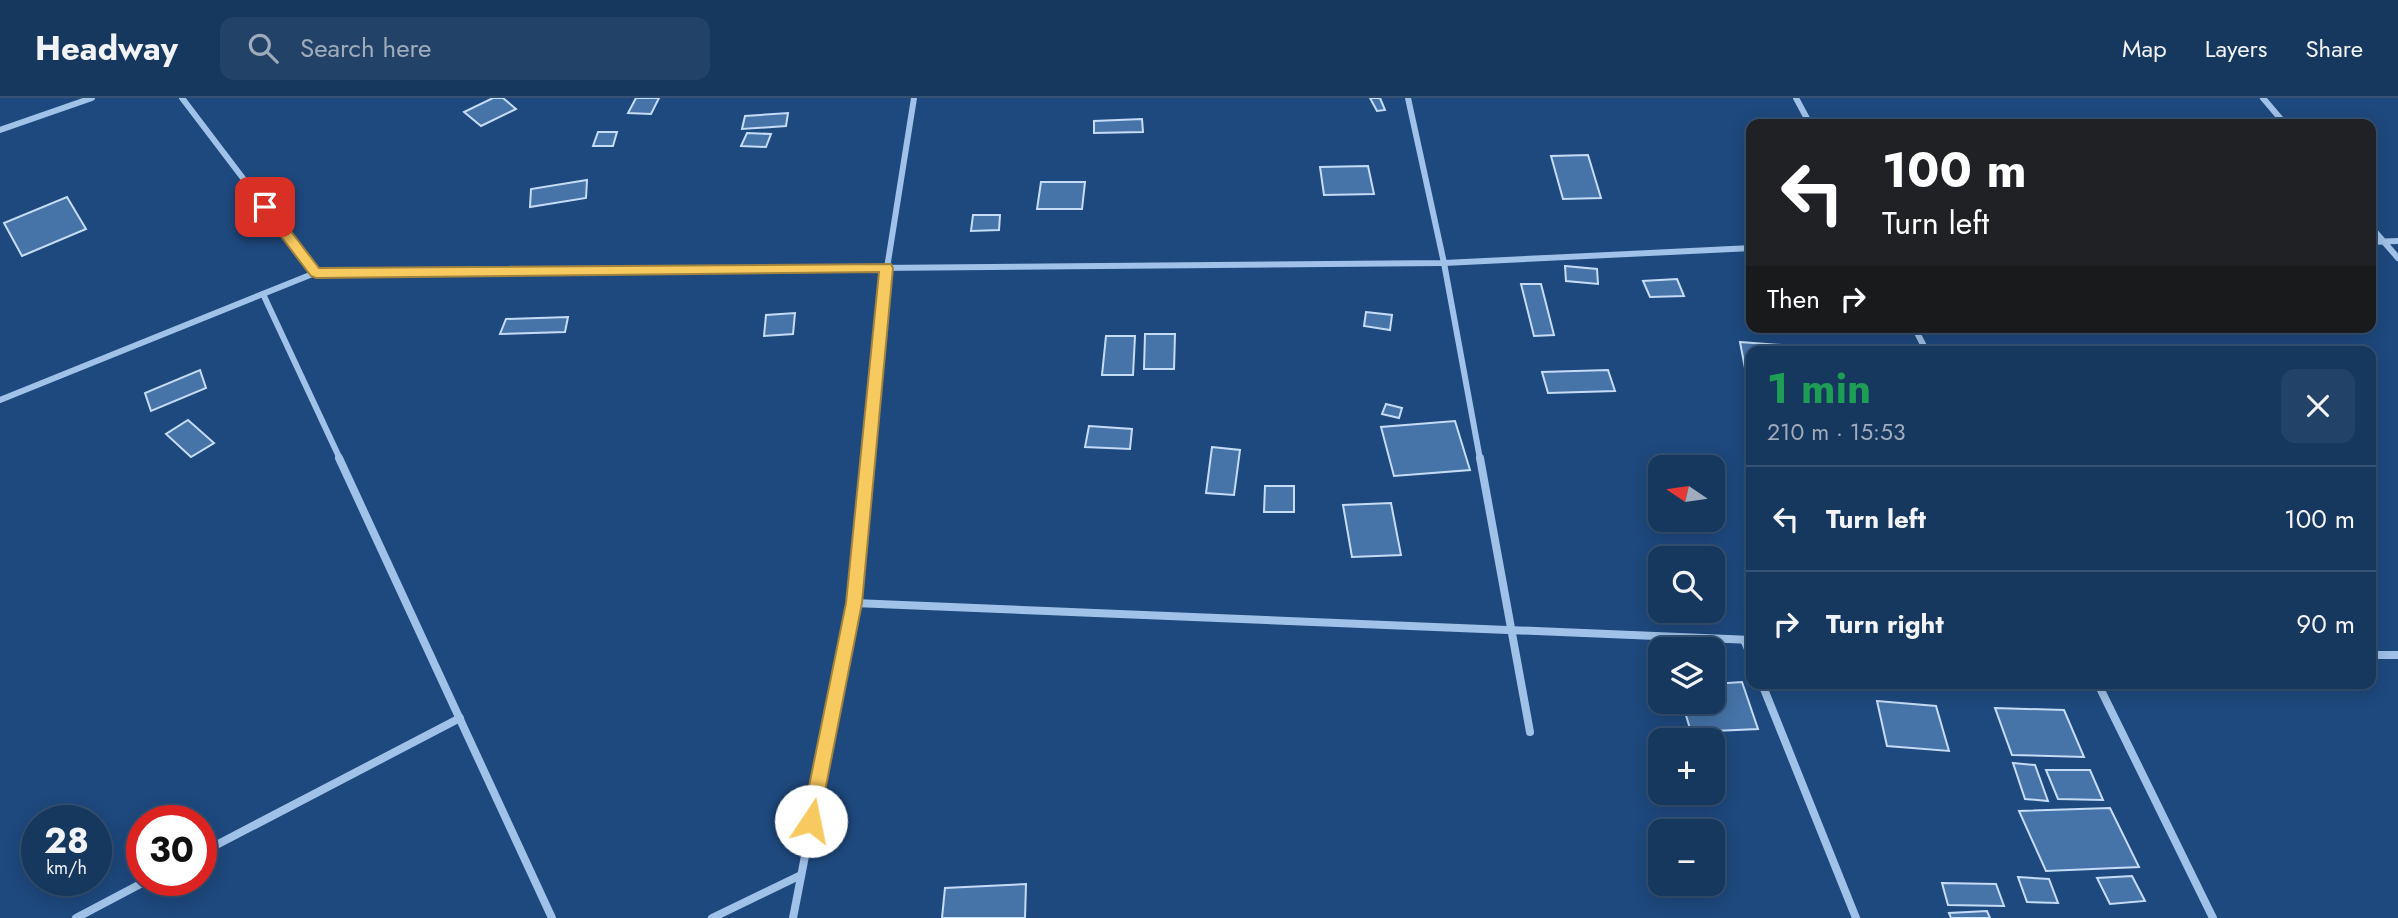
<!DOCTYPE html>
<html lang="en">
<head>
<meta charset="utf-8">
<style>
  :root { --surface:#16375e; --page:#234267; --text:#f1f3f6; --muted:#9eacbc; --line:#355173 }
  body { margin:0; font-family:Jost,sans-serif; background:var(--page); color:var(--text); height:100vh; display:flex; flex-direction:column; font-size:26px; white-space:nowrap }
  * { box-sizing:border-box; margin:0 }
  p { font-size:23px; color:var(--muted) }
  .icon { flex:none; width:38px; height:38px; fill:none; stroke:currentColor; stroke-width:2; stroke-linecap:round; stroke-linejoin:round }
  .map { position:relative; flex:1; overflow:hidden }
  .details { position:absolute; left:1746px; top:248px; width:630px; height:343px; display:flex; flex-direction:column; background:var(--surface); border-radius:14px; box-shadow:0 4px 18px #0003,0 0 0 2px var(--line) }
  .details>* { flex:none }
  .top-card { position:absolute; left:1746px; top:21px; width:630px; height:214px; border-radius:14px; box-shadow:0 4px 18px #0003,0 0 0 2px var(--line); background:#202124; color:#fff; overflow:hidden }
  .needle { width:46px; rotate:283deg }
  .controls { position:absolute; left:1648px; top:357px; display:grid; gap:14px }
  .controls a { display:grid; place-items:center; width:77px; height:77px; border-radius:14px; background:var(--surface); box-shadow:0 4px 18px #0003,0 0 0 2px var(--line); font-size:35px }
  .speed { position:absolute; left:21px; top:707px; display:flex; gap:14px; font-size:35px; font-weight:700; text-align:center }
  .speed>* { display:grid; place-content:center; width:91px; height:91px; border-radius:50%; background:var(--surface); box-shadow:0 4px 18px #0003,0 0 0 2px var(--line); line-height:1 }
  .speed small { font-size:18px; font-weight:400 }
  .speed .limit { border:10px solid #d22; background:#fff; color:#111 }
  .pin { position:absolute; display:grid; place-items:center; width:60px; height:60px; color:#fff; margin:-30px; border-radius:14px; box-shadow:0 4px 10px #0006 }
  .me { position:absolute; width:77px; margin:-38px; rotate:11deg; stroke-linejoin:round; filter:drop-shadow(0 0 5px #0008) }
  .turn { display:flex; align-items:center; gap:24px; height:147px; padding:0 21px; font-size:32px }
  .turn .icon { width:91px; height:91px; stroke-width:2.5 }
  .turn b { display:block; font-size:49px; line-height:60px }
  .then { display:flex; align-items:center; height:66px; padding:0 21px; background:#0003; gap:14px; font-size:26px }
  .round { display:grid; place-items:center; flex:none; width:74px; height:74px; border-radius:14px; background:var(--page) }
  .overview { display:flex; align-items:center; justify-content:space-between; height:119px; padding:0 21px }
  h1 { font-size:42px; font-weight:700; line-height:52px; color:#1e9e55 }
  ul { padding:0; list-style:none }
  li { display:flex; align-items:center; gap:21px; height:105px; padding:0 21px; border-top:2px solid var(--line) }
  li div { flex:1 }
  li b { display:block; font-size:26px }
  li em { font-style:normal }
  header { display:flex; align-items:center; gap:42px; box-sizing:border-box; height:98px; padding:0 35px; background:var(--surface); border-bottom:2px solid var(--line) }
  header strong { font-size:33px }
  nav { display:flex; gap:38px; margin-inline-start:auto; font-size:24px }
  .search { width:490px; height:63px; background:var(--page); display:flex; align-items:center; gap:18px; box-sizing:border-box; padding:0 24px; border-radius:14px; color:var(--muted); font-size:26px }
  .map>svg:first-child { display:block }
  .building { fill:#4673a8; stroke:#c5dcf6; stroke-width:2 }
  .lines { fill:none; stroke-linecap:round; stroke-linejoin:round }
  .street-far1 { stroke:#a1c2e8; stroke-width:6 }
  .street { stroke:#a1c2e8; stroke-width:8 }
  .route { fill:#f7ca60; stroke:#a1833e; stroke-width:2 }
</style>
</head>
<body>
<header>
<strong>Headway</strong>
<div class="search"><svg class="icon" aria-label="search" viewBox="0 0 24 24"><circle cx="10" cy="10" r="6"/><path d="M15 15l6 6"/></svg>Search here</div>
<nav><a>Map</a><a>Layers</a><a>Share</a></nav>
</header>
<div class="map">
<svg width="2398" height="820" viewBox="0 0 2398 820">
  <rect width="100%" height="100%" fill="#1e497e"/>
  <g class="building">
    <path d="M493,0H503L516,11L481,28L464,14Z"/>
    <path d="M636,0H659L651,16L628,15Z"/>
    <path d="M1370,0H1380L1385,12L1377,13Z"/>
    <path d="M788,15L786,28L742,31L745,18Z"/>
    <path d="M1142,21L1143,34L1094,35V23Z"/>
    <path d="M598,34H617L613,48H593Z"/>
    <path d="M747,35L771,36L766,49L741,48Z"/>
    <path d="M1588,57L1601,100L1563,101L1551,58Z"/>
    <path d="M1368,68L1374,96L1324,97L1320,69Z"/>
    <path d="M587,82L586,100L530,109L531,91Z"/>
    <path d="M1041,84H1085L1082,111H1037Z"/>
    <path d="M67,99L86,131L22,158L4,125Z"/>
    <path d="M973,117H1000L999,132L971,133Z"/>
    <path d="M1565,168L1597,171L1598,186L1566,183Z"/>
    <path d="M1677,181L1684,198L1650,199L1643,183Z"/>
    <path d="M1521,186H1541L1554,237L1534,238Z"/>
    <path d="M1366,214L1392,217L1390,232L1364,228Z"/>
    <path d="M795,215L793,236L764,238L766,217Z"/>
    <path d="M568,219L565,234L500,236L506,221Z"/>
    <path d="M1145,236H1175L1174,271H1144Z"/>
    <path d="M1106,238H1135L1133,277H1102Z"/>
    <path d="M1740,244L1781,247L1783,254H1752V275H1746Z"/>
    <path d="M200,272L206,290L151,313L145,295Z"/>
    <path d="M1608,272L1615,293L1548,295L1542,274Z"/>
    <path d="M1386,306L1402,310L1399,320L1382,316Z"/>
    <path d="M188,322L214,345L191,359L166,336Z"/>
    <path d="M1455,323L1470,372L1394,378L1381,329Z"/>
    <path d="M1089,328L1132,331L1130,351L1085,349Z"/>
    <path d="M1212,349L1240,352L1234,397L1206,395Z"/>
    <path d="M1265,388H1294V414H1264Z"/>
    <path d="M1391,405L1401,457L1352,459L1343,407Z"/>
    <path d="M1742,584L1758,631L1691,634L1682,604H1713V586Z"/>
    <path d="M1877,603L1936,608L1949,653L1887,648Z"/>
    <path d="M1995,610L2064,612L2084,659L2012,657Z"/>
    <path d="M2013,665L2035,667L2048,703L2025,701Z"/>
    <path d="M2046,672H2090L2103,702L2058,701Z"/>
    <path d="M2110,710L2139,769L2046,773L2019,713Z"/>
    <path d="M2132,778L2145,803L2110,806L2097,780Z"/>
    <path d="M2018,779L2049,781L2058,805L2027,804Z"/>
    <path d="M1942,785L1996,786L2004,808L1948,807Z"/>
    <path d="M1026,786L1025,820H942L945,790Z"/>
    <path d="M1987,813L1990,820H1951L1949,815Z"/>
  </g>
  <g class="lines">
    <g class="street-far1">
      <path d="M182,0L315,175"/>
      <path d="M1408,0L1444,165L1480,361"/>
      <path d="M1796,0L1810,26"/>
      <path d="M2263,0L2285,26"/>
      <path d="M0,32L92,0"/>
      <path d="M2371,129L2398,160"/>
      <path d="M2371,144L2398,143"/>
      <path d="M263,196L340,361"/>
      <path d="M1914,229L1927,254"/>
      <path d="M0,302L315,175L1444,165L1752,150"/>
      <path d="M868,361L887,170L914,0"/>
    </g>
    <g class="street">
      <path d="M339,360L552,820"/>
      <path d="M1480,360L1530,634"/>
      <path d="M854,505L1752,542"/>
      <path d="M1744,542L1752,560"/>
      <path d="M2371,557H2398"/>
      <path d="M1762,586L1856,820"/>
      <path d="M2098,586L2213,820"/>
      <path d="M201,755L460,620"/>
      <path d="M76,820L148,782"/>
      <path d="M712,820L801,777"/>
      <path d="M793,820L854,505L868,360"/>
    </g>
  </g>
  <path class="route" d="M265,105L270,106L319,170L891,166L893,170L862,505L818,729L811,732L805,729L802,723L846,505L879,174L316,180L311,178L261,112V106Z"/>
</svg>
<div class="controls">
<a><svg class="needle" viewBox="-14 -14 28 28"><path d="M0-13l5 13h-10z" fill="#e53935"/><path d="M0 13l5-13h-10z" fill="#9eacbc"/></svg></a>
<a><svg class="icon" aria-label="search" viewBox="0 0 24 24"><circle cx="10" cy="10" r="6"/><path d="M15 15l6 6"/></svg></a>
<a><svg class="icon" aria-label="layers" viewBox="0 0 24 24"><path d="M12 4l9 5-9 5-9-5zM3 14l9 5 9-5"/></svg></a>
<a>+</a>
<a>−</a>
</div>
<div class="speed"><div>28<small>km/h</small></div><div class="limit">30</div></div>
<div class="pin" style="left:265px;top:109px;background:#d93025"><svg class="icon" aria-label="arrive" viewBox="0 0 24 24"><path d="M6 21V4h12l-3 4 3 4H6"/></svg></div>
<svg class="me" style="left:811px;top:723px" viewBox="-20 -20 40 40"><circle r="19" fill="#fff"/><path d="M0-13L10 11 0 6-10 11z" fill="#f7ca60"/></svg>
<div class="top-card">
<div class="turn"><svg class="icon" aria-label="left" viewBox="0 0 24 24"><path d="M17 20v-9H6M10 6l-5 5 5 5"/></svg><div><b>100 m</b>Turn left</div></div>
<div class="then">Then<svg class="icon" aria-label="right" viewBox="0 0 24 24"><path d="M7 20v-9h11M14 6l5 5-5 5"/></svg></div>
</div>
<section class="details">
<div class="overview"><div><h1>1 min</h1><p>210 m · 15:53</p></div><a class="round"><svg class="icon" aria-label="close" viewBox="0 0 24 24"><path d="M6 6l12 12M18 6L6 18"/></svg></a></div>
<ul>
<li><svg class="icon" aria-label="left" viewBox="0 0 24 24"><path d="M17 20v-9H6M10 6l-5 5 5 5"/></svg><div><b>Turn left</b></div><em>100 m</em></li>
<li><svg class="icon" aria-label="right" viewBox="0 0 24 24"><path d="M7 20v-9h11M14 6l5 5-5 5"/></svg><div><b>Turn right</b></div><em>90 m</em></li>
</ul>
</section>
</div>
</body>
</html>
